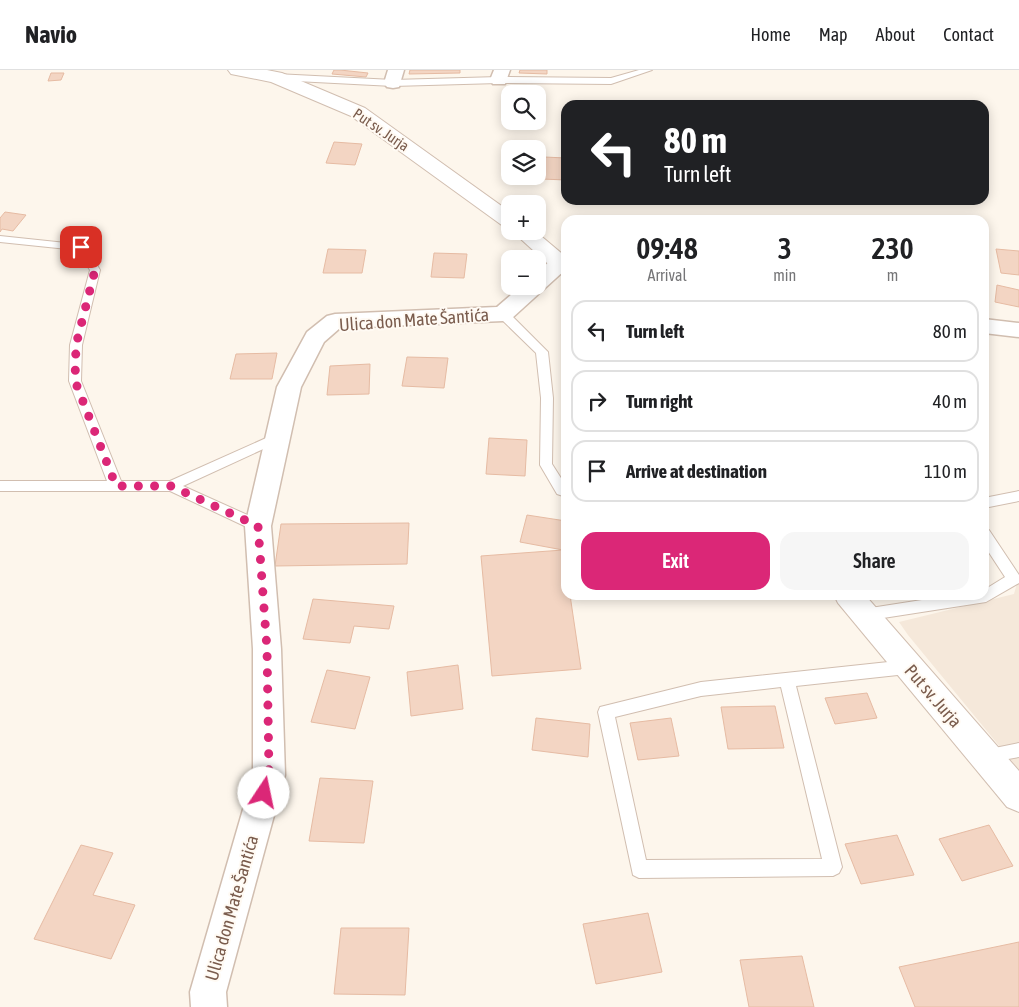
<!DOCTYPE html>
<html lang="en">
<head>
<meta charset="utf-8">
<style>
  :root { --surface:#fff; --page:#f6f6f6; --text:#202124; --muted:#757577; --line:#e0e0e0; --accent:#db2777 }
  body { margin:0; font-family:"Asap Condensed",sans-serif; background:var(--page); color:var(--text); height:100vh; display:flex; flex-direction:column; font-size:19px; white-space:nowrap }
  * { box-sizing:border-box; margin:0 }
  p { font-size:16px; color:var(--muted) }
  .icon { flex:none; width:28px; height:28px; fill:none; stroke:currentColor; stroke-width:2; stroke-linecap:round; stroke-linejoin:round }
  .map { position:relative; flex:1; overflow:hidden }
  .panel { position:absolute; left:561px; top:145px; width:428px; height:385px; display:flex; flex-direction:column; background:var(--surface); border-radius:15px; box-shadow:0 2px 12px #0003 }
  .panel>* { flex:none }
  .top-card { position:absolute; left:561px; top:30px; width:428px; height:105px; border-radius:15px; box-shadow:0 2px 12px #0003; background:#202124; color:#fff; overflow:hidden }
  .fabs { position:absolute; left:501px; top:15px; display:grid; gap:10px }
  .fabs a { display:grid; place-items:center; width:45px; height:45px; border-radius:10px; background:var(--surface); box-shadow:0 2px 12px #0003; font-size:25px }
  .pin { position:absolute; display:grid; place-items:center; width:42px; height:42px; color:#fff; margin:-21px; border-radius:10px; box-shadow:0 2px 8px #0006 }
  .me { position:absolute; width:55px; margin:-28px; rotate:11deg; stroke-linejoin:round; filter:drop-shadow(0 0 4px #0008) }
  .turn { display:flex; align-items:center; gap:18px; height:105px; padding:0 20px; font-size:22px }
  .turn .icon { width:65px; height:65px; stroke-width:2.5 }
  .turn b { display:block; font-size:35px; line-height:42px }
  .eta { display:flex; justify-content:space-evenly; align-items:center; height:85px; text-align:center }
  .eta b { font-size:30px; font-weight:600; line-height:35px }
  .action { display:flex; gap:10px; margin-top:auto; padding:10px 20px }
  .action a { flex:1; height:58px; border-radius:15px; background:var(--accent); color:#fff; font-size:20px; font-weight:600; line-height:58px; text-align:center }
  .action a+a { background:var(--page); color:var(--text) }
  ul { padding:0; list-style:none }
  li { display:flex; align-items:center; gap:15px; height:62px; margin:0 10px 8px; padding:0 10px; border:2px solid var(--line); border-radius:15px }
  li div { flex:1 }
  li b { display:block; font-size:19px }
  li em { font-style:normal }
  header { display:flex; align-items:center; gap:30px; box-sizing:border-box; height:70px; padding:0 25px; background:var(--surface); border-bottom:1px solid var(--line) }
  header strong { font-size:24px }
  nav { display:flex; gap:28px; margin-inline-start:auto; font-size:18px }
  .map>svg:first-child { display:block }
  .residential { fill:#f5e8da }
  .building { fill:#f3d5c3; stroke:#e6bba3 }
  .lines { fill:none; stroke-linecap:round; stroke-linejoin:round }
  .service-casing { stroke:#d1beb0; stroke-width:2 }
  .minor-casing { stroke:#d1beb0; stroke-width:3 }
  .tertiary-casing { stroke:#d1beb0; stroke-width:2 }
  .service { fill:#fff; fill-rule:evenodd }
  .minor { fill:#fff; fill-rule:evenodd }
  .tertiary { fill:#fff; fill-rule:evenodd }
  .route { stroke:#db2777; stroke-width:9; stroke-dasharray:0 16.2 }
  .labels { text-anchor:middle; stroke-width:4; stroke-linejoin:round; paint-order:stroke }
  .far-street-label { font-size:15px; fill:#7a5c4d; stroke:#fffaf3 }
  .street-label { font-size:18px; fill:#7a5c4d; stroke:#fffaf3 }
</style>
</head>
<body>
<header>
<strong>Navio</strong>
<nav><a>Home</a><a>Map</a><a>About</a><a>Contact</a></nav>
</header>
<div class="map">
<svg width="1019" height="937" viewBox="0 0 1019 937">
  <rect width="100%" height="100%" fill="#fdf6ec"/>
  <path class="residential" d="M1019,506V700L908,565L899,552L1014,524Z"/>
  <g class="building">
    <path d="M334,0H340L368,3L366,7L332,4Z"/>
    <path d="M410,0H460V3L409,4Z"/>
    <path d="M520,0H547V4L519,3Z"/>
    <path d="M51,3H64L61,10L48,11Z"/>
    <path d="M334,72L362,74L355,95L326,93Z"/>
    <path d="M544,87L566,88V110L542,109Z"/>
    <path d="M5,142L26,145L13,161L2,159L0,162V148Z"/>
    <path d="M328,179L366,180L362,203H323Z"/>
    <path d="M996,179L1019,181V205L1001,203Z"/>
    <path d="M434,183L467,184L464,208L431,207Z"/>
    <path d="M997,215L1019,220V237L995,232Z"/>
    <path d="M277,283L272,309H230L236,284Z"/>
    <path d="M407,287L448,288L444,318L402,316Z"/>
    <path d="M370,294L369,324L327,325L330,296Z"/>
    <path d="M489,368L527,370L525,406L486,404Z"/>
    <path d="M527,445L566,451V469L563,480L520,472Z"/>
    <path d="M409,453L407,494L275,496L281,454Z"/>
    <path d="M563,480L566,502V525H570L581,599L492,606L481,486Z"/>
    <path d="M313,529L394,536L389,559L354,556L350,573L303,569Z"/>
    <path d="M458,595L463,639L411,646L407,602Z"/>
    <path d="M327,600L370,607L355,659L311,652Z"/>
    <path d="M867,623L877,648L835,654L825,628Z"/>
    <path d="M775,636L784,678L728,679L721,637Z"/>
    <path d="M536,648L590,654L588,687L532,680Z"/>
    <path d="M671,648L679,686L638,690L630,653Z"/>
    <path d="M320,708L373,711L364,773L309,771Z"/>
    <path d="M989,755L1013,796L962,811L939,769Z"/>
    <path d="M897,765L914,805L861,814L845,774Z"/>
    <path d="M81,775L113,783L93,825L135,835L111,889L34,869Z"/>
    <path d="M648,843L662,902L596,914L583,854Z"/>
    <path d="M341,858H409L405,925L334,924Z"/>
    <path d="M1019,872V937H915L899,897Z"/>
    <path d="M802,886L814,937H749L740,890Z"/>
  </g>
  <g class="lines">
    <defs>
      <g id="service">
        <path d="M639,0H652L611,14L499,13L393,16L276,10L272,7L276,4L393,10L499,7L611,8Z"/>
        <path d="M0,166L85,175L100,200L82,275L81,311L121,411H170L275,364H283L285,367L283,370L183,416L263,452L265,456L263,460L258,461L253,460L170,421H0V411H107L69,311L70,275L90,200L77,180L0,172Z"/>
        <path d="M503,240L507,241L548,282L553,328L552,394L566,416V427L557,424L540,395L541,328L536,283L499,247L497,244L499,241Z"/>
        <path d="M1019,421V431L984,438V428Z"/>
        <path d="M984,459L989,460L1019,505V513L986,532L864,551L859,549L857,545L859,541L864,539L954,525H984V520L1005,507L984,475Z"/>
        <path d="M907,590L912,592L915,597L912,602L907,604L796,616L842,797L839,803L833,806L639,808L633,805L598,642L600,637L701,612ZM781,617L822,789L646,790L615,647L701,626Z"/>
        <path d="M1019,673V687L986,693L980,691L978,686L980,681Z"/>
      </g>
      <g id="minor">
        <path d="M388,0H404L399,17L393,18L387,17L384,13Z"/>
        <path d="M494,0H510L505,14H493L490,10Z"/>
        <path d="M561,185L566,187V199L511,249L503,251L340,258L324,272L301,317L271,456L281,579L285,705L226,922L227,937H191L190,922L253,705V579L245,456L277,317L307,262L327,246L335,244L497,237L521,216H538V202L554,187Z"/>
        <path d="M984,249L1019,253V267L984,263Z"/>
      </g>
      <g id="tertiary">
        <path d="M228,0H267L282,3L365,38L510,142V158L503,156L351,46L271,12L231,4Z"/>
        <path d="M512,161H535L566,187V205L558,203Z"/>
        <path d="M834,525H865L1019,701V742L1007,737L838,533Z"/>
      </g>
    </defs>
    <use href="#service" class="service-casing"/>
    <use href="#minor" class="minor-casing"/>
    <use href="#tertiary" class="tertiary-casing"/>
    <use href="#service" class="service"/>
    <use href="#minor" class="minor"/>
    <use href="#tertiary" class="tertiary"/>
  </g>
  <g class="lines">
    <path class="route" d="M81,177L95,200L76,275L75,311L116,416H171L258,456L267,579L269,704L264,723"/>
  </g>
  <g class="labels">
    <g class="far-street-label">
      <text transform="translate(381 60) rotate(34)" y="5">Put sv. Jurja</text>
    </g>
    <g class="street-label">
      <text transform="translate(414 250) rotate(-4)" y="6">Ulica don Mate Šantića</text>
      <text transform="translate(933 626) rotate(49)" y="6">Put sv. Jurja</text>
      <text transform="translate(232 838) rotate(-74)" y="6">Ulica don Mate Šantića</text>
    </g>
  </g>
</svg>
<div class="fabs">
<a><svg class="icon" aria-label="search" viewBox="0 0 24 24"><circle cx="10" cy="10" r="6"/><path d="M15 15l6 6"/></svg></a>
<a><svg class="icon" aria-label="layers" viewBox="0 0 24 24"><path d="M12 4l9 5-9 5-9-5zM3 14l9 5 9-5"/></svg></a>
<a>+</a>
<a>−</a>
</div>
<div class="pin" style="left:81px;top:177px;background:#d93025"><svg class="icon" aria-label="arrive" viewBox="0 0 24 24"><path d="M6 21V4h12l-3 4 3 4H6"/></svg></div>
<svg class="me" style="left:264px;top:723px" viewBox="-20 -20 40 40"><circle r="19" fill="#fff"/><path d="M0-13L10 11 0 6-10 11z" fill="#db2777"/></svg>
<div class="top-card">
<div class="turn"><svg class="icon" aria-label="left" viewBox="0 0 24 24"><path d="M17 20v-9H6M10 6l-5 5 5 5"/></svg><div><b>80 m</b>Turn left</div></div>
</div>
<section class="panel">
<div class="eta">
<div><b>09:48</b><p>Arrival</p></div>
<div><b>3</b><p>min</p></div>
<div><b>230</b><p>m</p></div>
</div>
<ul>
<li><svg class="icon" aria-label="left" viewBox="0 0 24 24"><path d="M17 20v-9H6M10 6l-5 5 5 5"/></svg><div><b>Turn left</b></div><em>80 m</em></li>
<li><svg class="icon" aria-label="right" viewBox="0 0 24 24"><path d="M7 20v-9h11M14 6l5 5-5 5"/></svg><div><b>Turn right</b></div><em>40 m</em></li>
<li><svg class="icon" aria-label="arrive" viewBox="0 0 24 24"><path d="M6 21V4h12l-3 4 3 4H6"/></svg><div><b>Arrive at destination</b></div><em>110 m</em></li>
</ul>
<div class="action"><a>Exit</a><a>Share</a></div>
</section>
</div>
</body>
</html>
